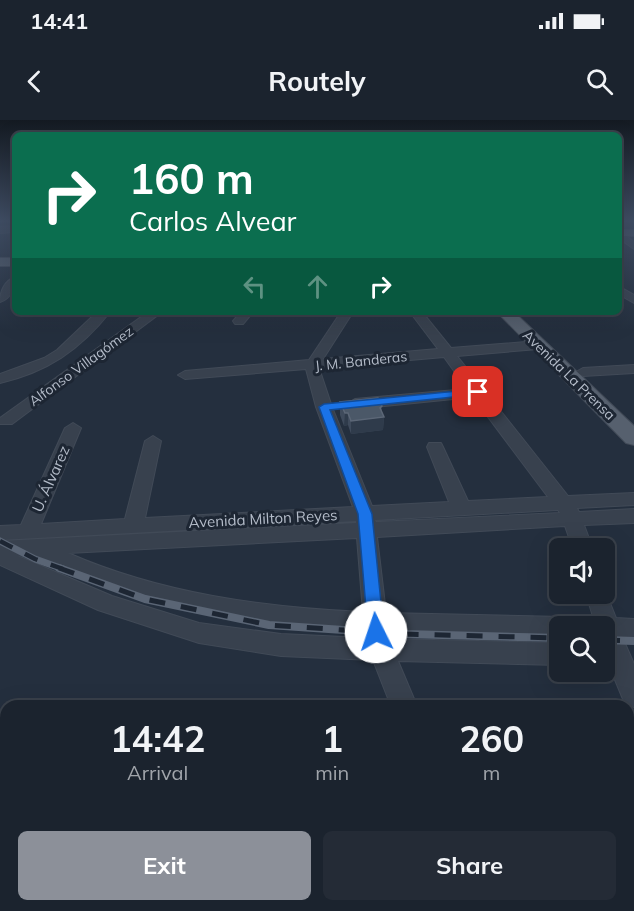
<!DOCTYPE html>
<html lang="en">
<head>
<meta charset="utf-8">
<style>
  :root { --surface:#1b232e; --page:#242b36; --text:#f1f3f6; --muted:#a0a4aa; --line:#39404a; --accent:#8c9099 }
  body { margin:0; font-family:Mulish,sans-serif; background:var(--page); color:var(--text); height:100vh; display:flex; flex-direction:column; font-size:22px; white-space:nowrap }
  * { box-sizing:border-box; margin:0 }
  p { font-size:20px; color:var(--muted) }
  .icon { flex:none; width:33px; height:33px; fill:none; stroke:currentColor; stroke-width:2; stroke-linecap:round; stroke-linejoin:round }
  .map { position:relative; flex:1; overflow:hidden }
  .side { position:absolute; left:0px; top:580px; width:634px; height:212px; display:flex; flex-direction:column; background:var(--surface); border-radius:18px 18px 0 0; box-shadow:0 6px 24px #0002,0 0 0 2px var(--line) }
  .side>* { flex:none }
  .hud { position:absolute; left:12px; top:12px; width:610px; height:183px; border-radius:9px; box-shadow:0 6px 24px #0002,0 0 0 2px var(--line); background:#0b6e4f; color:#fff; overflow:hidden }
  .buttons { position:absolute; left:549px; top:418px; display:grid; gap:12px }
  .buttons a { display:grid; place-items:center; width:66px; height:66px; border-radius:9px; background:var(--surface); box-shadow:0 6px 24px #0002,0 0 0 2px var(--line); font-size:30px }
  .pin { position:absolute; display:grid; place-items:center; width:51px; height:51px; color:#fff; margin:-26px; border-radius:12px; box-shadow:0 3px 9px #0006 }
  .me { position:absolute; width:66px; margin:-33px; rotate:356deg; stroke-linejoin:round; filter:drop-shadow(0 0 4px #0008) }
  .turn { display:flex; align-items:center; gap:21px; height:126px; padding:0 18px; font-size:27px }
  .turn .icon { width:78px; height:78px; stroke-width:2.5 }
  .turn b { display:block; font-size:42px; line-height:51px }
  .lanes { display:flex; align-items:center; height:57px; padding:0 18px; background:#0003; justify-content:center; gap:30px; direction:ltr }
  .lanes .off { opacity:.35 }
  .eta { display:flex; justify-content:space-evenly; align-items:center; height:102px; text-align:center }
  .eta b { font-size:36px; font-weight:700; line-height:42px }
  .cta { display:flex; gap:12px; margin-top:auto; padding:12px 18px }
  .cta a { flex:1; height:69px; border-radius:9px; background:var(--accent); color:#fff; font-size:24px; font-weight:700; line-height:69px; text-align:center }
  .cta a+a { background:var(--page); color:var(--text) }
  .status { display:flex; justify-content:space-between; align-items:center; height:42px; padding:0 30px; background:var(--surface); direction:ltr }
  .status svg { height:16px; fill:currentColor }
  header { display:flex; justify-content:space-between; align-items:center; height:78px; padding:0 18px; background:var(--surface); font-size:27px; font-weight:700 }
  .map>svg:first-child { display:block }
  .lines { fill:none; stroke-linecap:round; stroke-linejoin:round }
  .minor-casing { stroke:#414a57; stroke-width:2 }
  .major-casing { stroke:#414a57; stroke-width:2 }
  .minor { fill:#38414e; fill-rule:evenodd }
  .major { fill:#56606e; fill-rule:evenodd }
  .rail-far1-casing { stroke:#5a6575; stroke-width:7 }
  .rail-casing { stroke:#5a6575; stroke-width:8 }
  .rail-far1 { stroke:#1d2633; stroke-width:4.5; stroke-dasharray:14; stroke-linecap:butt }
  .rail { stroke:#1d2633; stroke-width:5; stroke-dasharray:16; stroke-linecap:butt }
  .wall { fill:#3f4b5c }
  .shaded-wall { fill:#2f3b4b }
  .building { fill:#4b5868; stroke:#5c6777; stroke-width:1.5 }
  .route { fill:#1a73e8; stroke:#114b97; stroke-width:1.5 }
  .labels { text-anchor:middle; stroke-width:6; stroke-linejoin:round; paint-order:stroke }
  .far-street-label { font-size:14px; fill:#b4bcc9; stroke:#1d2633 }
  .street-label { font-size:15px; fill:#b4bcc9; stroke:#1d2633 }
</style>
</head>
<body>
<div class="status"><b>14:41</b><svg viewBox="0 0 49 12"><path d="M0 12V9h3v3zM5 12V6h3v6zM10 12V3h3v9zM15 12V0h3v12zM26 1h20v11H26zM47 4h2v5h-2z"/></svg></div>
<header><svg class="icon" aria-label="back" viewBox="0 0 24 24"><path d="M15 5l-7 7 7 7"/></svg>Routely<svg class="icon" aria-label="search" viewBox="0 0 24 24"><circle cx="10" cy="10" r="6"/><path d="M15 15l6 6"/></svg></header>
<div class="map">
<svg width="634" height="791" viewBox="0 0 634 791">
  <rect width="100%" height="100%" fill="#242f3e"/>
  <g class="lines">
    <defs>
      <g id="minor">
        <path d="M15,106V112L0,113V107Z"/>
        <path d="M620,115H625L634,122V129L620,119Z"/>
        <path d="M15,157C15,167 11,179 0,182C0,172 4,161 15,157Z"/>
        <path d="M620,167L634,175V183L620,175Z"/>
        <path d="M97,192H110C80,230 47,252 0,263V254L44,238L57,230Z"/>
        <path d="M148,192H162L12,304H0V298Z"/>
        <path d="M241,192H253L243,204H235L233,201Z"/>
        <path d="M341,192H353L323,239L438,229L410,192H422L451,228L538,221L545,225L538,229L457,236L568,376L634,373V385L577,388L579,392L634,389V403L584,405L593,429H573L565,406L377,417L386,493L563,497L571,500L575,507H560V517L388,513L389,519L560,523V545L398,541L417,586H391L373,540L281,536L199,523L98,490L0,445V421L356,403V401L0,420V406L21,405L65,308L73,303L81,308L41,404L125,399L145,321L153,316L161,321L145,398L353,387L316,287L306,249L185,259L178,255L185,251L309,240ZM444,237L467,269L355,279L347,284L355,289L473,277L548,377L468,381L443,327L441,323H429L427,327L449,382L372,386L332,287L319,248ZM558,390L560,393L376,402L375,400ZM357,418L363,492C262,487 162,474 68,433ZM33,435C52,444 71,454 91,462C179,494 271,508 364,512L365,518L281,514L199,503L112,476L18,436Z"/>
        <path d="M634,245V253L583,256L576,252L583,248Z"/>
        <path d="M604,468L616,498L634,499V519H623L634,544V587L625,584L604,533V507H593L595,503L586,474H604Z"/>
        <path d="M6,604V632L0,633V605Z"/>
        <path d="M634,769V791H614L616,786H628V771Z"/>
        <path d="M486,786H520L522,791H488Z"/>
      </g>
      <g id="major">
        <rect x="620" y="110" width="14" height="6"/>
        <rect x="0" y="138" width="15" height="8"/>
        <path d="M497,192H514L634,306V325L626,323Z"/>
      </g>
    </defs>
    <use href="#minor" class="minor-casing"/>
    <use href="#major" class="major-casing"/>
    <use href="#minor" class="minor"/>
    <use href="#major" class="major"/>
    <defs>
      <path id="rail-far1" d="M0,421L35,439L63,449"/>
      <g id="rail">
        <path d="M59,448L145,479L269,505L403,514L560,518"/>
        <path d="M604,520L634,521"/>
      </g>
    </defs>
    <use href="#rail-far1" class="rail-far1-casing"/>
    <use href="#rail" class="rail-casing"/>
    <use href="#rail-far1" class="rail-far1"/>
    <use href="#rail" class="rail"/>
  </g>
  <g class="wall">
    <path d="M536,192H572L539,195Z"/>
    <path d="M340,282L382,286V292L384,297L383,310L351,314L348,305L344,306L340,295Z"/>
  </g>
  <g class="shaded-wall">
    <path d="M382,286L381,297H384L383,310L351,314V301Z"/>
    <path d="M345,293H348V305L344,306Z"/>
  </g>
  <path class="building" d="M378,278L382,286L380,288L384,297L351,301L348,293H345L340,282Z"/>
  <linearGradient id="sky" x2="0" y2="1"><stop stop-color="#141a22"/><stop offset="0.48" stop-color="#3f4d63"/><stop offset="1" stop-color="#3f4d63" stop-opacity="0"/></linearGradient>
  <rect width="634" height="210" fill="url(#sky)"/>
  <path class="route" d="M478,269L482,270V274L330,290L372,394L384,512L382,517L376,519L370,517L368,512L358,394L319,287L324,284Z"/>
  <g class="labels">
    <g class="far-street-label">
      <text transform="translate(361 241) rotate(-6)" y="5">J. M. Banderas</text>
      <text transform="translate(81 246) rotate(-36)" y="5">Alfonso Villagómez</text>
      <text transform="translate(569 255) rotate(44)" y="5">Avenida La Prensa</text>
    </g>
    <g class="street-label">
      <text transform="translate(51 359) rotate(-66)" y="5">U. Álvarez</text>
      <text transform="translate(263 399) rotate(-3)" y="5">Avenida Milton Reyes</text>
    </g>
  </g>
</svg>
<div class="buttons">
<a><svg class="icon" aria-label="sound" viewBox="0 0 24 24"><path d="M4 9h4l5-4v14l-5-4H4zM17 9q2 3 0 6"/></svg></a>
<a><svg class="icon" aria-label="search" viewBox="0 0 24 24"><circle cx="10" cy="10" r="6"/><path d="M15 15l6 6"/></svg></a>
</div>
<div class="pin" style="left:478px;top:272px;background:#d93025"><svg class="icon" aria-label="arrive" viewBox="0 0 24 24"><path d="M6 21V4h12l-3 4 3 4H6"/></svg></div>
<svg class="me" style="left:376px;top:512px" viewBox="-20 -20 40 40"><circle r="19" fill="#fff"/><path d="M0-13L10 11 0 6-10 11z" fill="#1a73e8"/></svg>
<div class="hud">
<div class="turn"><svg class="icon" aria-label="right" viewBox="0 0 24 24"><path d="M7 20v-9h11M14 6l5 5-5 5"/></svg><div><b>160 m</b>Carlos Alvear</div></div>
<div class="lanes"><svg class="icon off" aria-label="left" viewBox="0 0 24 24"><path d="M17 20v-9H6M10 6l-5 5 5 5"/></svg><svg class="icon off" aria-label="ahead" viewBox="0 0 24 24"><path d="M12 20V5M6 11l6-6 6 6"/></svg><svg class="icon" aria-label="right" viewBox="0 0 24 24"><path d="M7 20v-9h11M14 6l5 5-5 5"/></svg></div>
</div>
<section class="side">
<div class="eta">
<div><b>14:42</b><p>Arrival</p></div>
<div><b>1</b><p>min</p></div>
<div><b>260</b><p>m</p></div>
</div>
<div class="cta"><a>Exit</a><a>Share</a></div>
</section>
</div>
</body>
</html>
